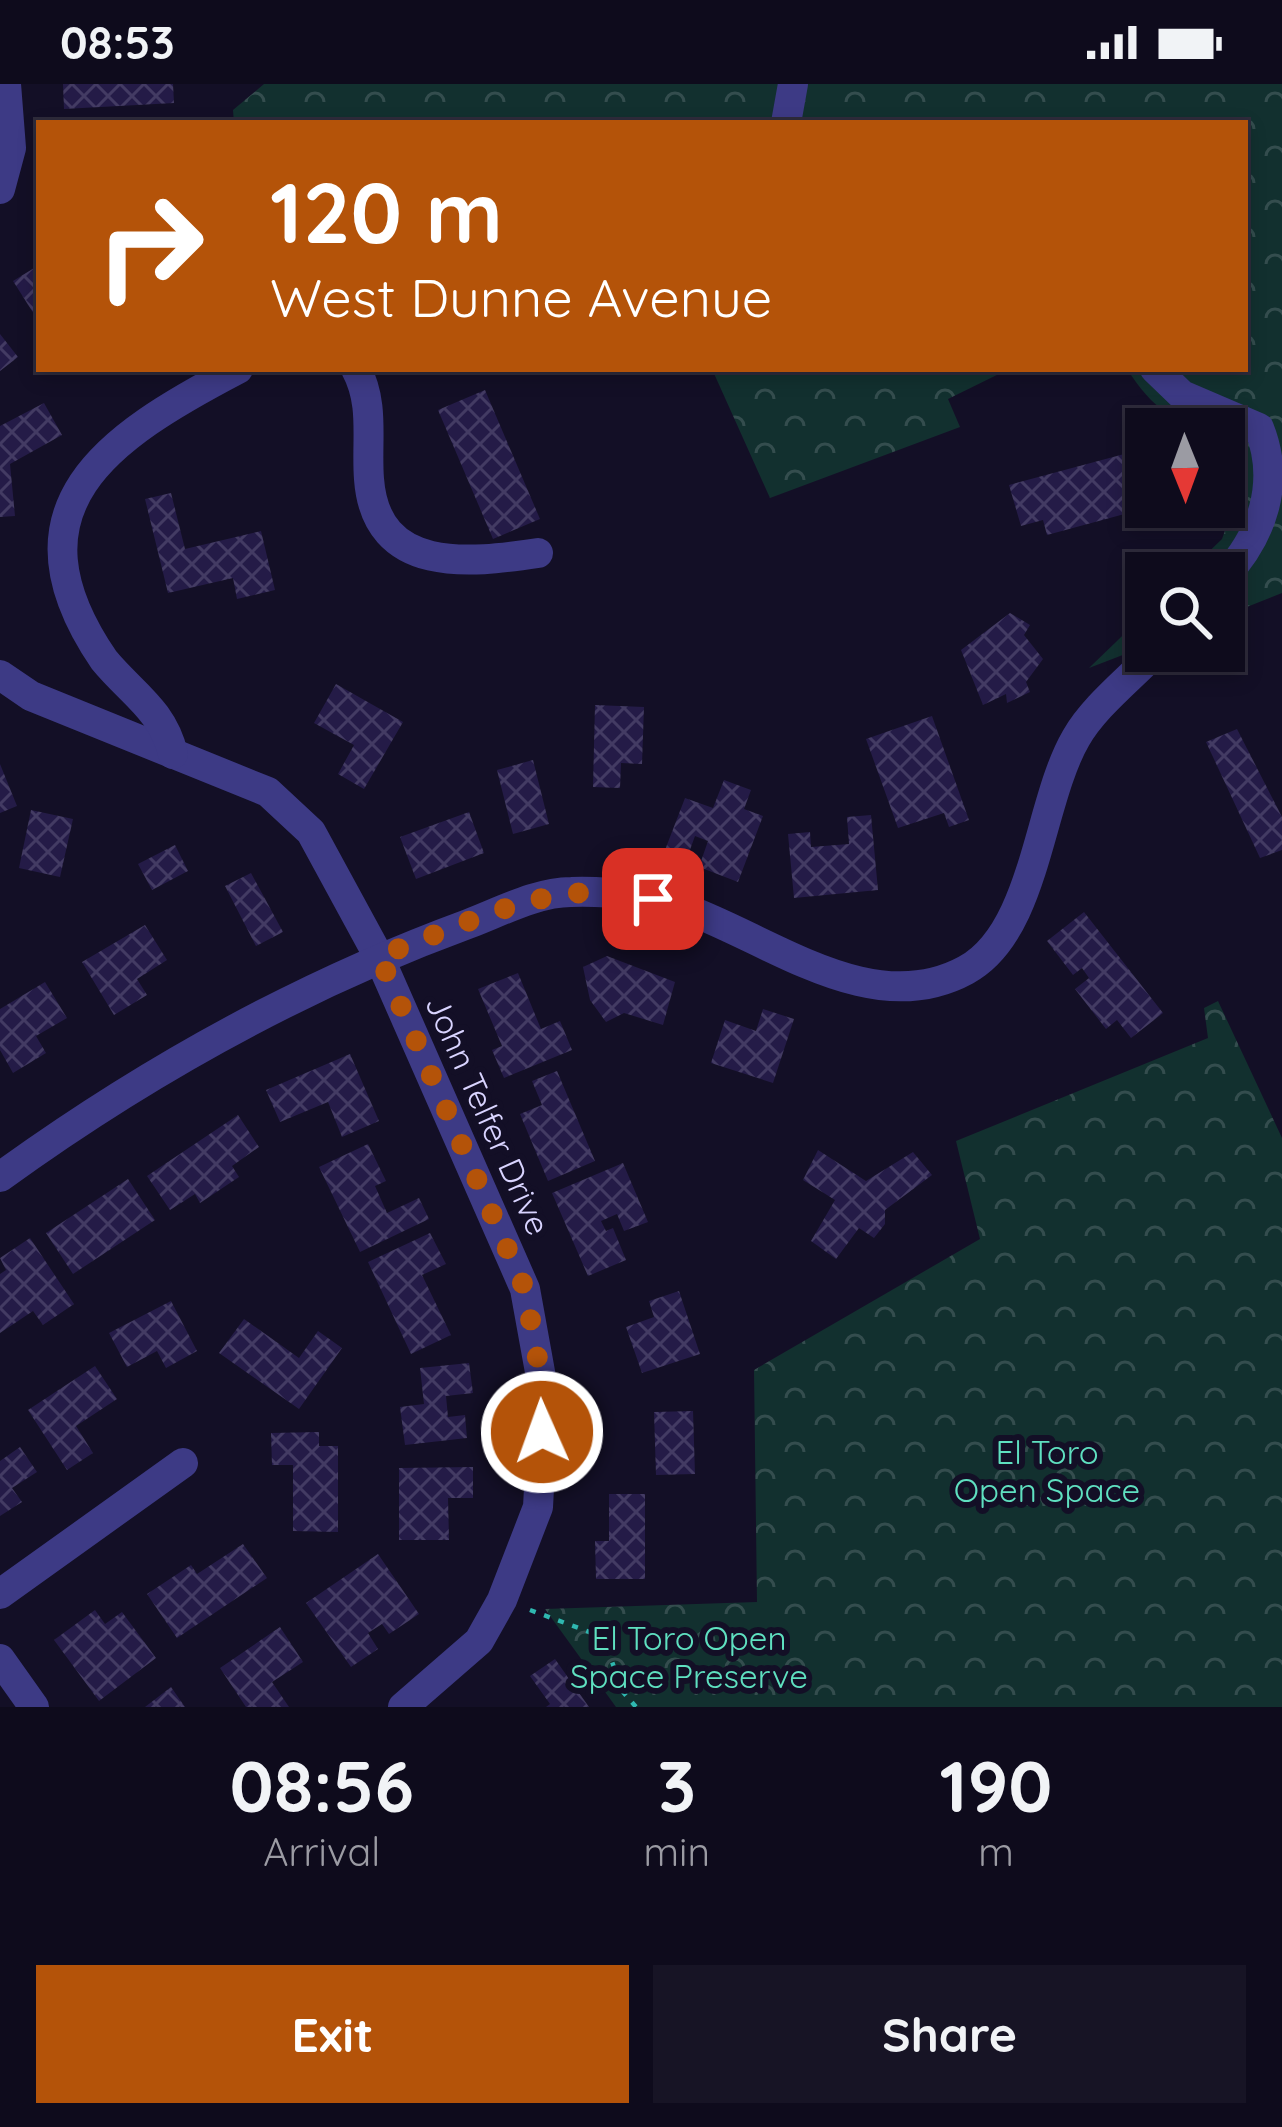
<!DOCTYPE html>
<html lang="en">
<head>
<meta charset="utf-8">
<style>
  :root { --surface:#0e0b1c; --page:#171425; --text:#f1f3f6; --muted:#9b9ba3; --line:#2e2b3b; --accent:#b45309 }
  body { margin:0; font-family:Quicksand,sans-serif; background:var(--page); color:var(--text); height:100vh; display:flex; flex-direction:column; font-size:45px; white-space:nowrap }
  * { box-sizing:border-box; margin:0 }
  p { font-size:39px; color:var(--muted) }
  .icon { flex:none; width:66px; height:66px; fill:none; stroke:currentColor; stroke-width:2; stroke-linecap:round; stroke-linejoin:round }
  .map { position:relative; height:1623px; overflow:hidden }
  .details { display:flex; flex-direction:column; background:var(--surface); flex:1 }
  .details>* { flex:none }
  .banner { position:absolute; left:36px; top:36px; width:1212px; height:252px; border-radius:0px; box-shadow:0 6px 18px #0003,0 0 0 3px var(--line); background:#b45309; color:#fff; overflow:hidden }
  .needle { width:78px; rotate:179deg }
  .controls { position:absolute; left:1125px; top:324px; display:grid; gap:24px }
  .controls a { display:grid; place-items:center; width:120px; height:120px; border-radius:0px; background:var(--surface); box-shadow:0 6px 18px #0003,0 0 0 3px var(--line); font-size:60px }
  .pin { position:absolute; display:grid; place-items:center; width:102px; height:102px; color:#fff; margin:-51px; border-radius:24px; box-shadow:0 6px 18px #0006 }
  .me { position:absolute; width:132px; margin:-66px; rotate:358deg; stroke-linejoin:round; filter:drop-shadow(0 0 9px #0008) }
  .turn { display:flex; align-items:center; gap:42px; height:252px; padding:0 36px; font-size:54px }
  .turn .icon { width:156px; height:156px; stroke-width:2.5 }
  .turn b { display:block; font-size:84px; line-height:102px }
  .eta { display:flex; justify-content:space-evenly; align-items:center; height:204px; text-align:center }
  .eta b { font-size:72px; font-weight:700; line-height:84px }
  .action { display:flex; gap:24px; margin-top:auto; padding:24px 36px }
  .action a { flex:1; height:138px; border-radius:0px; background:var(--accent); color:#fff; font-size:48px; font-weight:700; line-height:138px; text-align:center }
  .action a+a { background:var(--page); color:var(--text) }
  .status { display:flex; justify-content:space-between; align-items:center; height:84px; padding:0 60px; background:var(--surface); direction:ltr }
  .status svg { height:33px; fill:currentColor }
  .map>svg:first-child { display:block }
  .park { fill:url(#park-crowns) }
  .building { fill:url(#building-cross-hatch) }
  .lines { fill:none; stroke-linecap:round; stroke-linejoin:round }
  .path { stroke:#2fb8b0; stroke-width:4.5; stroke-dasharray:6 9; stroke-linecap:butt }
  .minor { stroke:#3d3a85; stroke-width:30 }
  .route { stroke:#b45309; stroke-width:21; stroke-dasharray:0 37.8 }
  .labels { text-anchor:middle; stroke-width:12; stroke-linejoin:round; paint-order:stroke }
  .street-label { font-size:33px; fill:#d9d4ff; stroke:#130f26 }
  .park-label { font-size:33px; fill:#5fe0c0; stroke:#130f26 }
</style>
</head>
<body>
<div class="status"><b>08:53</b><svg viewBox="0 0 49 12"><path d="M0 12V9h3v3zM5 12V6h3v6zM10 12V3h3v9zM15 12V0h3v12zM26 1h20v11H26zM47 4h2v5h-2z"/></svg></div>
<div class="map">
<svg width="1282" height="1623" viewBox="0 0 1282 1623">
  <defs>
    <pattern id="park-crowns" width="20" height="18" patternUnits="userSpaceOnUse" patternTransform="scale(3)"><rect width="20" height="18" fill="#12302f"/><path d="M2 6a3 3 0 1 1 6 0M12 15a3 3 0 1 1 6 0" fill="none" stroke="#344d4e"/></pattern>
    <pattern id="building-cross-hatch" width="8" height="8" patternUnits="userSpaceOnUse" patternTransform="scale(3)"><rect width="8" height="8" fill="#241b47"/><path d="M0 0l8 8M0 8l8-8" fill="none" stroke="#433b63"/></pattern>
  </defs>
  <rect width="100%" height="100%" fill="#130f26"/>
  <g class="park">
    <path d="M264,0H1282V509L1224,532V489H1187L1222,455L1227,441L1224,345C1178,345 1152,324 1127,285H1245V39H234L233,26Z"/>
    <path d="M712,285H1009L948,315L960,343L770,414Z"/>
    <path d="M1146,529V562L1089,584Z"/>
    <path d="M1218,917L1282,1054V1623H616L545,1525L757,1518L754,1286L980,1155L956,1057L1208,954L1204,924Z"/>
  </g>
  <g class="building">
    <path d="M63,0H173L174,19L64,25Z"/>
    <path d="M39,181V238L13,197Z"/>
    <path d="M0,250L18,273L0,287Z"/>
    <path d="M485,306L540,435L493,455L438,326Z"/>
    <path d="M44,319L62,351L10,380L15,432L0,433V342Z"/>
    <path d="M1128,369L1143,425L1047,451L1043,436L1021,442L1009,401Z"/>
    <path d="M171,409L185,465L261,447L275,506L237,515L233,494L168,509L145,415Z"/>
    <path d="M1010,529L1030,541L1024,551L1043,575L1026,598L1030,608L1007,619L1006,610L983,621L961,566Z"/>
    <path d="M336,600L403,638L364,705L338,690L354,661L314,639Z"/>
    <path d="M595,621L644,623L642,680L621,679L620,704L593,703Z"/>
    <path d="M932,632L969,736L949,743L944,729L898,744L866,655Z"/>
    <path d="M1237,645L1282,733V766L1260,774L1206,658Z"/>
    <path d="M533,676L549,740L513,750L497,686Z"/>
    <path d="M0,680L17,722L0,729Z"/>
    <path d="M724,696L751,706L744,725L763,732L738,798L699,783L708,757L695,752L687,774L665,766L685,714L713,724Z"/>
    <path d="M31,726L73,735L60,793L19,784Z"/>
    <path d="M469,728L484,769L416,795L400,753Z"/>
    <path d="M871,731L878,806L794,814L788,750L810,748L811,763L849,760L847,733Z"/>
    <path d="M175,761L188,787L152,806L138,780Z"/>
    <path d="M251,789L283,848L256,862L225,802Z"/>
    <path d="M1084,828L1163,929L1131,954L1117,936L1106,945L1075,905L1089,894L1082,884L1073,891L1047,857Z"/>
    <path d="M145,841L167,876L137,895L147,911L114,931L82,878Z"/>
    <path d="M607,872L675,898L663,941L624,929L606,938L590,916L583,883Z"/>
    <path d="M518,889L541,945L560,937L572,966L504,994L492,966L502,962L478,905Z"/>
    <path d="M45,898L67,934L36,952L46,969L13,989L0,966V925Z"/>
    <path d="M763,925L794,935L773,999L711,979L725,936L756,947Z"/>
    <path d="M350,970L379,1037L342,1053L328,1018L280,1038L266,1006Z"/>
    <path d="M557,987L595,1077L548,1097L520,1030L542,1021L532,997Z"/>
    <path d="M238,1031L259,1063L232,1082L239,1093L200,1119L195,1110L170,1126L147,1092Z"/>
    <path d="M368,1060L386,1097L375,1102L387,1129L419,1114L429,1135L360,1168L319,1083Z"/>
    <path d="M818,1066L866,1097L913,1068L932,1091L885,1126V1140L874,1154L859,1144L836,1175L811,1157L835,1116L803,1096Z"/>
    <path d="M623,1079L648,1138L624,1147L617,1130L601,1137L606,1147L613,1144L626,1176L588,1192L552,1109Z"/>
    <path d="M128,1095L155,1136L73,1190L46,1149Z"/>
    <path d="M430,1149L446,1180L422,1191L451,1251L411,1270L368,1178Z"/>
    <path d="M30,1154L74,1220L43,1241L33,1227L0,1249V1190L6,1186L0,1174Z"/>
    <path d="M679,1207L700,1270L642,1289L626,1243L654,1233L649,1217Z"/>
    <path d="M171,1217L197,1267L166,1284L157,1267L127,1283L109,1249Z"/>
    <path d="M244,1235L299,1274L318,1247L342,1264L299,1325L219,1269Z"/>
    <path d="M469,1279L473,1309L446,1312L448,1333L465,1331L467,1354L405,1361L400,1323L424,1320L420,1284Z"/>
    <path d="M95,1282L117,1315L76,1342L93,1369L67,1386L28,1326Z"/>
    <path d="M693,1327L695,1390L656,1391L654,1328Z"/>
    <path d="M319,1348V1362H338V1448L293,1447V1381H272L271,1349Z"/>
    <path d="M20,1363L37,1388L12,1404L22,1418L0,1432V1377Z"/>
    <path d="M473,1383V1414H448L449,1456H399V1384Z"/>
    <path d="M609,1410H645V1495H596L595,1457H609Z"/>
    <path d="M243,1460L267,1494L177,1554L147,1510L191,1481L197,1490Z"/>
    <path d="M378,1470L419,1530L389,1550L382,1540L368,1549L378,1565L351,1583L306,1519Z"/>
    <path d="M95,1526L105,1540L122,1528L156,1574L99,1617L54,1556Z"/>
    <path d="M280,1543L303,1578L272,1598L289,1623H246L220,1584Z"/>
    <path d="M555,1575L589,1623H546L550,1620L530,1592Z"/>
    <path d="M171,1603L185,1623H145Z"/>
  </g>
  <g class="lines">
    <path class="path" d="M530,1526L603,1553L623,1608L636,1623"/>
    <g class="minor">
      <path d="M786,39L793,0"/>
      <path d="M0,105L11,64L6,0"/>
      <path d="M356,285C375,320 366,357 369,395C376,491 470,479 538,469"/>
      <path d="M1155,285L1182,311L1259,344C1281,399 1262,452 1224,493"/>
      <path d="M0,591L31,612L268,708L311,748L379,873L525,1205L544,1310L538,1423L502,1516L479,1557L403,1623"/>
      <path d="M173,670C163,626 131,609 104,576C0,424 108,353 238,285"/>
      <path d="M0,1093C145,988 299,902 468,840C500,828 537,808 571,808C608,807 642,810 678,822C768,853 871,938 966,886C1036,848 1038,719 1076,654C1094,622 1131,594 1156,567"/>
      <path d="M0,1510L183,1379"/>
      <path d="M0,1575L34,1623"/>
    </g>
  </g>
  <g class="lines">
    <path class="route" d="M542,1348L544,1310L525,1205L379,872C466,841 558,789 653,815"/>
  </g>
  <g class="labels">
    <g class="street-label">
      <text transform="translate(488 1031) rotate(66)" y="12">John Telfer Drive</text>
    </g>
    <g class="park-label">
      <text x="1047" y="1380">El Toro<tspan x="1047" dy="38">Open Space</tspan></text>
      <text x="689" y="1566">El Toro Open<tspan x="689" dy="38">Space Preserve</tspan></text>
    </g>
  </g>
</svg>
<div class="controls">
<a><svg class="needle" viewBox="-14 -14 28 28"><path d="M0-13l5 13h-10z" fill="#e53935"/><path d="M0 13l5-13h-10z" fill="#9b9ba3"/></svg></a>
<a><svg class="icon" aria-label="search" viewBox="0 0 24 24"><circle cx="10" cy="10" r="6"/><path d="M15 15l6 6"/></svg></a>
</div>
<div class="pin" style="left:653px;top:815px;background:#d93025"><svg class="icon" aria-label="arrive" viewBox="0 0 24 24"><path d="M6 21V4h12l-3 4 3 4H6"/></svg></div>
<svg class="me" style="left:542px;top:1348px" viewBox="-20 -20 40 40"><circle r="17" fill="#b45309" stroke="#fff" stroke-width="3"/><path d="M0-11L8 9 0 5-8 9z" fill="#fff"/></svg>
<div class="banner">
<div class="turn"><svg class="icon" aria-label="right" viewBox="0 0 24 24"><path d="M7 20v-9h11M14 6l5 5-5 5"/></svg><div><b>120 m</b>West Dunne Avenue</div></div>
</div>
</div>
<section class="details">
<div class="eta">
<div><b>08:56</b><p>Arrival</p></div>
<div><b>3</b><p>min</p></div>
<div><b>190</b><p>m</p></div>
</div>
<div class="action"><a>Exit</a><a>Share</a></div>
</section>
</body>
</html>
